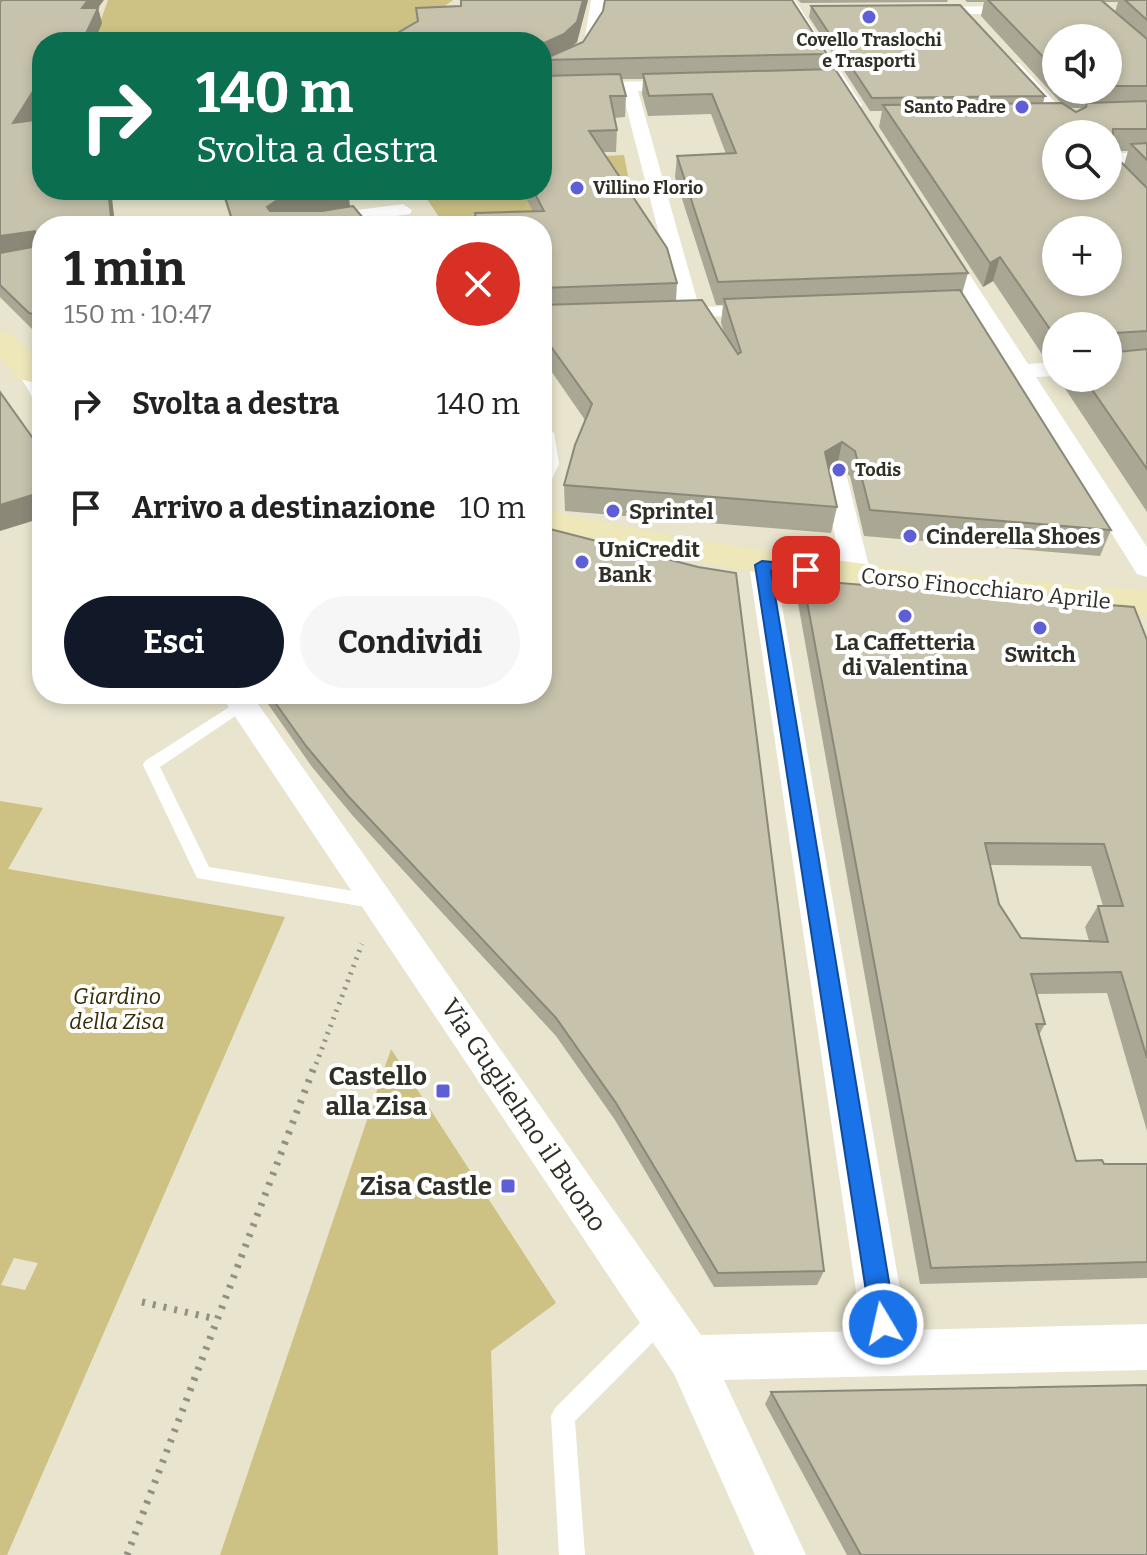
<!DOCTYPE html>
<html lang="it">
<head>
<meta charset="utf-8">
<style>
  :root { --surface:#fff; --page:#f6f6f6; --text:#222; --muted:#767676; --accent:#111827 }
  body { margin:0; font-family:Bitter,serif; background:var(--page); color:var(--text); height:100vh; display:flex; flex-direction:column; font-size:30px; white-space:nowrap }
  * { box-sizing:border-box; margin:0 }
  p { font-size:26px; color:var(--muted) }
  .icon { flex:none; width:44px; height:44px; fill:none; stroke:currentColor; stroke-width:2; stroke-linecap:round; stroke-linejoin:round }
  .map { position:relative; flex:1; overflow:hidden }
  .details { position:absolute; left:32px; top:216px; width:520px; height:488px; display:flex; flex-direction:column; background:var(--surface); border-radius:32px; box-shadow:0 4px 12px #0003 }
  .details>* { flex:none }
  .top-card { position:absolute; left:32px; top:32px; width:520px; height:168px; border-radius:32px; box-shadow:0 4px 12px #0003; background:#0b6e4f; color:#fff; overflow:hidden }
  .buttons { position:absolute; left:1042px; top:24px; display:grid; gap:16px }
  .buttons a { display:grid; place-items:center; width:80px; height:80px; border-radius:50%; background:var(--surface); box-shadow:0 4px 12px #0003; font-size:40px }
  .pin { position:absolute; display:grid; place-items:center; width:68px; height:68px; color:#fff; margin:-34px; border-radius:16px; box-shadow:0 4px 12px #0006 }
  .me { position:absolute; width:88px; margin:-44px; rotate:351deg; stroke-linejoin:round; filter:drop-shadow(0 0 6px #0008) }
  .turn { display:flex; align-items:center; gap:28px; height:168px; padding:0 32px; font-size:36px }
  .turn .icon { width:104px; height:104px; stroke-width:2.5 }
  .turn b { display:block; font-size:56px; line-height:68px }
  .round { display:grid; place-items:center; flex:none; width:84px; height:84px; border-radius:42px; background:var(--page) }
  .summary { display:flex; align-items:center; justify-content:space-between; height:136px; padding:0 32px }
  h1 { font-size:48px; font-weight:700; line-height:60px }
  .primary-button { display:flex; gap:16px; margin-top:auto; padding:16px 32px }
  .primary-button a { flex:1; height:92px; border-radius:48px; background:var(--accent); color:#fff; font-size:32px; font-weight:700; line-height:92px; text-align:center }
  .primary-button a+a { background:var(--page); color:var(--text) }
  ul { padding:0; list-style:none }
  li { display:flex; align-items:center; gap:24px; height:104px; padding:0 32px }
  li div { flex:1 }
  li b { display:block; font-size:30px }
  li em { font-style:normal }
  .map>svg:first-child { display:block }
  .green { fill:#cdc184; fill-rule:evenodd }
  .lines { fill:none; stroke-linecap:round; stroke-linejoin:round }
  .path-far1 { stroke:#939080; stroke-width:5; stroke-dasharray:2 6; stroke-linecap:butt }
  .path { stroke:#939080; stroke-width:7; stroke-dasharray:3 8; stroke-linecap:butt }
  .lane { fill:#fff; fill-rule:evenodd }
  .street { fill:#fff; fill-rule:evenodd }
  .secondary { fill:#eee7b9; fill-rule:evenodd }
  .wall { fill:#aaa794; fill-rule:evenodd }
  .shaded-wall { fill:#8b8878 }
  .building { fill:#c6c2ac; stroke:#8b8878; stroke-width:2; fill-rule:evenodd }
  .route { fill:#1a73e8; stroke:#114b97; stroke-width:2 }
  .poi-dot { fill:#5e5ed6; stroke:#fff; stroke-width:3 }
  .labels { text-anchor:middle; stroke-width:8; stroke-linejoin:round; paint-order:stroke }
  .far-poi-label { font-size:18px; font-weight:bold; fill:#302f26; stroke:#fff; text-anchor:start }
  .poi-label { font-size:22px; font-weight:bold; fill:#302f26; stroke:#fff; text-anchor:start }
  .street-label { font-size:22px; fill:#302f26; stroke:#fff }
  .park-label { font-size:22px; font-style:italic; fill:#352d03; stroke:#fff }
  .near-poi-label { font-size:26px; font-weight:bold; fill:#302f26; stroke:#fff; text-anchor:end }
  .near-street-label { font-size:26px; fill:#302f26; stroke:#fff }
</style>
</head>
<body>
<div class="map">
<svg width="1147" height="1555" viewBox="0 0 1147 1555">
  <rect width="100%" height="100%" fill="#e8e4cd"/>
  <g class="green">
    <path d="M108,0H453L395,42H93Z"/>
    <path d="M624,155L637,223L445,226L421,190H542V159Z"/>
    <path d="M0,801L43,808L8,869L285,917L7,1555H0ZM14,1258L38,1263L25,1290L1,1285Z"/>
    <path d="M391,1049L556,1303L491,1351L498,1555H220Z"/>
  </g>
  <g class="lines">
    <path class="path-far1" d="M316,1064L362,944"/>
    <g class="path">
      <path d="M142,1302L216,1319"/>
      <path d="M127,1555L316,1062"/>
    </g>
    <g class="lane">
      <path d="M242,699L250,704L247,708L160,767L209,867L377,895L383,897L386,902L383,907L377,909L197,878L143,765L145,761Z"/>
      <path d="M661,1307L669,1310L672,1318L669,1326L575,1421L585,1555H559L551,1416L555,1408L653,1310Z"/>
    </g>
    <g class="street">
      <path d="M591,0H605L599,37L582,59H572L570,56L585,37Z"/>
      <path d="M781,0H795L862,105L860,108H848Z"/>
      <path d="M1024,6L1029,7V13L922,15L915,11L922,7Z"/>
      <path d="M1009,63H1019L1085,134H1068L1009,69Z"/>
      <path d="M687,80L695,85L693,88L638,91L699,307L764,305L774,311L771,315L659,318L656,314L659,310L678,307L622,91L542,94V84Z"/>
      <rect x="1108" y="153" width="39" height="10"/>
      <path d="M403,204L412,210L410,214L325,226H274L283,220Z"/>
      <path d="M942,241L949,243L1028,364L1056,362V376L1036,377L1147,547V577L1137,574L932,247Z"/>
      <path d="M28,364L36,366L42,376V402L34,400L17,371Z"/>
      <path d="M542,426L554,433L559,464L551,481L542,483Z"/>
      <path d="M835,470L847,477L871,575L867,581H847L843,575L823,477Z"/>
      <path d="M762,556L772,559L775,565L907,1330L1147,1324V1370L724,1380L806,1555H755L674,1374L220,694H251L701,1335L862,1331L749,565L752,559Z"/>
    </g>
    <g class="secondary">
      <path d="M0,331L11,334L42,366V385L17,378L0,358Z"/>
      <path d="M542,509C742,554 943,576 1147,590V616C943,600 742,577 542,531Z"/>
    </g>
  </g>
  <g class="wall">
    <path d="M461,0H588L577,42L571,47L827,54L824,70L968,273L962,294L1111,530L1100,556L864,536L850,476L837,467L829,472L837,507L831,533L565,511L564,485L585,420L542,358V226H476L475,213L533,212L522,190H542V42L417,21L416,8L461,6ZM622,79H643L642,94L648,116L711,114L726,154L677,156L675,177L716,305H723L721,323L724,332L676,301L677,283L603,152H616L617,130L614,118L625,117L626,96Z"/>
    <path d="M798,0H948L947,2L801,3Z"/>
    <path d="M965,0H1147V512L1058,378H1108V326H1056V360H1046L993,281L983,287L879,127L882,111H870L809,17L811,6L1045,96L1043,103H1061L981,16L984,2H967ZM1104,2H1118L1115,12ZM1056,38H1108V90H1056ZM1070,108H1085L1076,112ZM1112,151H1128L1124,165L1112,153Z"/>
    <path d="M0,2L98,8L102,23L94,42H42V73L40,74L42,103L31,121L42,190H111L115,226H42V334L36,333L0,297Z"/>
    <path d="M221,190H348L350,207L370,226H233Z"/>
    <path d="M803,580L1147,640V1131L1107,993L1037,994L1045,1024L1039,1035L1076,1161L1104,1164H1147V1278L920,1284L798,603ZM990,865L1091,866L1103,906H1098L1085,927L1089,941L1021,938L999,904Z"/>
    <path d="M261,694H542L824,1271L817,1285L714,1287L615,1120L556,1036L353,816L312,767Z"/>
    <path d="M771,1392L1147,1555H847L765,1404Z"/>
  </g>
  <g class="shaded-wall">
    <path d="M88,0H104L98,8L102,23L94,42H82V8Z"/>
    <path d="M583,0H588L577,42L564,54L542,60V44Z"/>
    <path d="M35,57L40,74L42,103L19,140L13,123Z"/>
    <path d="M108,190H111L115,226H112Z"/>
    <path d="M348,190L350,208L271,226L267,207L279,199Z"/>
    <path d="M35,231L42,250L0,256V236Z"/>
    <path d="M1000,257L993,281L983,287L990,263Z"/>
    <path d="M842,442L837,467L820,478L825,452Z"/>
    <path d="M42,492V518L0,531V505Z"/>
  </g>
  <g class="building">
    <path d="M2,0H88L82,8H98L82,42H42V57H35L37,85L13,123L42,119V190H108L112,226H42V316L29,313L0,285V253L38,246L35,231L0,236V2Z"/>
    <path d="M461,0H583L577,22L564,34L542,44V42H382L418,21L416,8L461,6Z"/>
    <path d="M605,0H792L827,54L542,60L583,42L603,11Z"/>
    <path d="M988,0H1101L1147,39V86H1108V38H1056V70Z"/>
    <path d="M1125,0H1147V20Z"/>
    <path d="M960,5L1045,96L872,98L811,6Z"/>
    <path d="M835,69L968,273L718,282L677,156L736,153L712,94L649,96L643,74Z"/>
    <path d="M620,74L626,96H610L617,130L589,131L667,248L677,283L542,288V226H477L475,213L544,211L533,190H542V76Z"/>
    <path d="M1147,101V129H1113L1112,153L1147,188V331L1115,333L1118,352L1147,349V469L1084,378H1108V326H1056V335H1054L1000,257L990,263L883,105L1062,103L1076,112L1086,107L1087,103ZM1056,134H1108V186H1056ZM1056,230H1108V282H1056Z"/>
    <path d="M1147,143V160L1131,144Z"/>
    <path d="M223,190H346L279,199L267,207L270,211H322L353,206L370,226H234Z"/>
    <path d="M960,290L1111,530L870,510L855,451L842,442L825,452L837,507L564,485L575,445L592,404L542,334V305L702,300L738,354L741,352L724,299Z"/>
    <path d="M0,392L42,451V492L0,505Z"/>
    <path d="M542,527L698,567L736,573L824,1271L718,1273L616,1103L556,1018L348,796L306,746L269,694H542Z"/>
    <path d="M803,580L1134,607L1147,640V1058L1121,972L1031,974L1045,1024H1036L1076,1161L1102,1160L1104,1164H1147V1262L931,1268ZM985,843L1104,844L1123,906H1098L1108,942L1021,938L999,904Z"/>
    <path d="M1147,1385V1555H861L771,1392Z"/>
  </g>
  <path class="route" d="M762,561L806,565L814,570L806,575L771,571L896,1324L892,1333L883,1337L874,1333L871,1324L755,565Z"/>
  <g class="poi-dot">
    <circle cx="869" cy="17" r="8"/>
    <circle cx="1022" cy="107" r="8"/>
    <circle cx="577" cy="188" r="8"/>
    <circle cx="839" cy="470" r="8"/>
    <circle cx="613" cy="511" r="8"/>
    <circle cx="910" cy="536" r="8"/>
    <circle cx="582" cy="562" r="8"/>
    <circle cx="905" cy="616" r="8"/>
    <circle cx="1040" cy="628" r="8"/>
    <rect x="435" y="1083" width="16" height="16" rx="4"/>
    <rect x="500" y="1178" width="16" height="16" rx="4"/>
  </g>
  <g class="labels">
    <g class="far-poi-label">
      <text x="869" y="46" text-anchor="middle">Covello Traslochi<tspan x="869" dy="21">e Trasporti</tspan></text>
      <text x="1006" y="113" text-anchor="end">Santo Padre</text>
      <text x="593" y="194">Villino Florio</text>
      <text x="855" y="476">Todis</text>
    </g>
    <g class="poi-label">
      <text x="629" y="519">Sprintel</text>
      <text x="926" y="544">Cinderella Shoes</text>
      <text x="598" y="557">UniCredit<tspan x="598" dy="25">Bank</tspan></text>
      <text x="905" y="650" text-anchor="middle">La Caffetteria<tspan x="905" dy="25">di Valentina</tspan></text>
      <text x="1040" y="662" text-anchor="middle">Switch</text>
    </g>
    <g class="street-label">
      <text transform="translate(986 588) rotate(6)" y="8">Corso Finocchiaro Aprile</text>
    </g>
    <g class="park-label">
      <text x="117" y="1004">Giardino<tspan x="117" dy="25">della Zisa</tspan></text>
    </g>
    <g class="near-poi-label">
      <text x="427" y="1085">Castello<tspan x="427" dy="30">alla Zisa</tspan></text>
      <text x="492" y="1195">Zisa Castle</text>
    </g>
    <g class="near-street-label">
      <text transform="translate(524 1115) rotate(56)" y="9">Via Guglielmo il Buono</text>
    </g>
  </g>
</svg>
<div class="buttons">
<a><svg class="icon" aria-label="sound" viewBox="0 0 24 24"><path d="M4 9h4l5-4v14l-5-4H4zM17 9q2 3 0 6"/></svg></a>
<a><svg class="icon" aria-label="search" viewBox="0 0 24 24"><circle cx="10" cy="10" r="6"/><path d="M15 15l6 6"/></svg></a>
<a>+</a>
<a>−</a>
</div>
<div class="pin" style="left:806px;top:570px;background:#d93025"><svg class="icon" aria-label="arrive" viewBox="0 0 24 24"><path d="M6 21V4h12l-3 4 3 4H6"/></svg></div>
<svg class="me" style="left:883px;top:1324px" viewBox="-20 -20 40 40"><circle r="17" fill="#1a73e8" stroke="#fff" stroke-width="3"/><path d="M0-11L8 9 0 5-8 9z" fill="#fff"/></svg>
<div class="top-card">
<div class="turn"><svg class="icon" aria-label="right" viewBox="0 0 24 24"><path d="M7 20v-9h11M14 6l5 5-5 5"/></svg><div><b>140 m</b>Svolta a destra</div></div>
</div>
<section class="details">
<div class="summary"><div><h1>1 min</h1><p>150 m · 10:47</p></div><a class="round" style="background:#d93025;color:#fff"><svg class="icon" aria-label="close" viewBox="0 0 24 24"><path d="M6 6l12 12M18 6L6 18"/></svg></a></div>
<ul>
<li><svg class="icon" aria-label="right" viewBox="0 0 24 24"><path d="M7 20v-9h11M14 6l5 5-5 5"/></svg><div><b>Svolta a destra</b></div><em>140 m</em></li>
<li><svg class="icon" aria-label="arrive" viewBox="0 0 24 24"><path d="M6 21V4h12l-3 4 3 4H6"/></svg><div><b>Arrivo a destinazione</b></div><em>10 m</em></li>
</ul>
<div class="primary-button"><a>Esci</a><a>Condividi</a></div>
</section>
</div>
</body>
</html>
